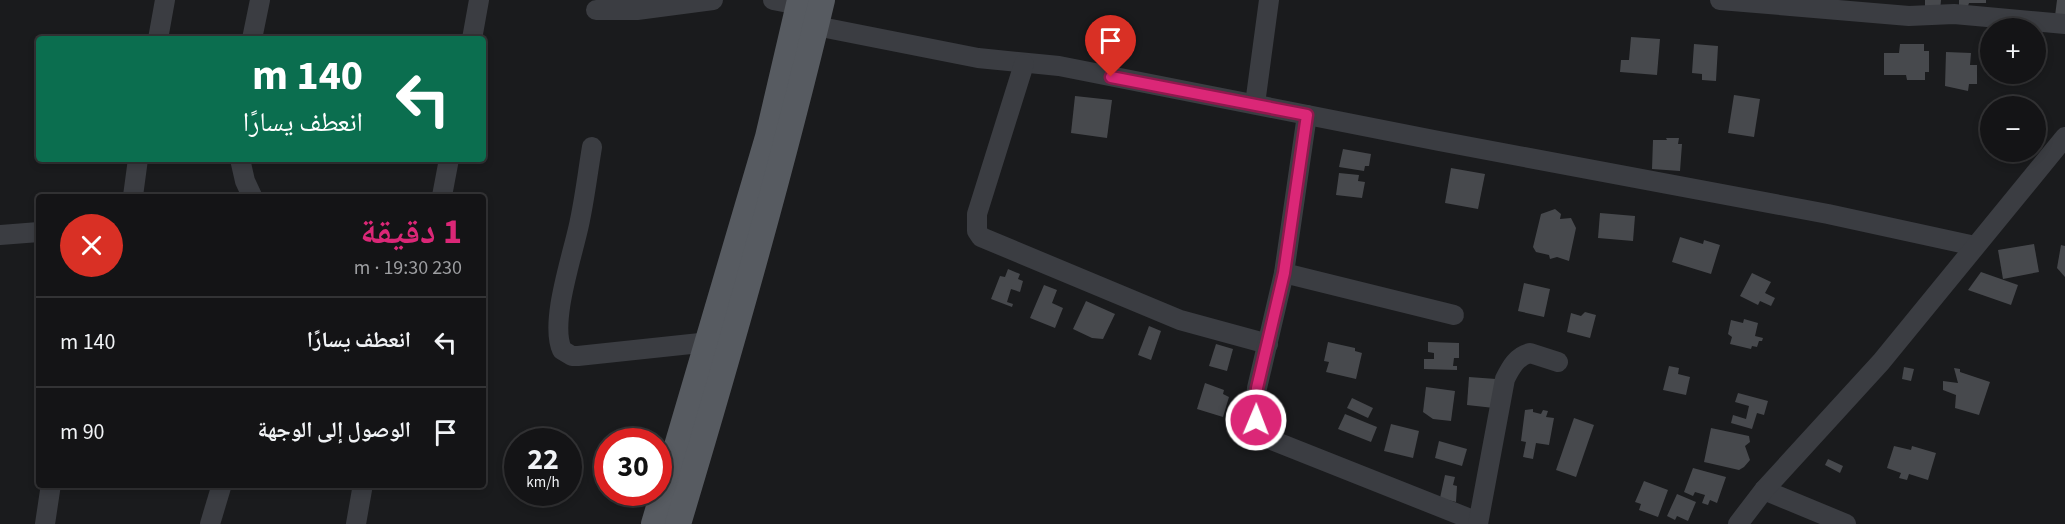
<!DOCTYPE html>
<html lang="ar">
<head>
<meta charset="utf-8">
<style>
  :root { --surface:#141416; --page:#1d1d1f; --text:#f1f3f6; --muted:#9d9ea1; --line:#333335; --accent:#db2777 }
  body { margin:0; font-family:"Source Sans 3","Noto Naskh Arabic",sans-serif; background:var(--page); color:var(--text); direction:rtl; height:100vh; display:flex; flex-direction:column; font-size:22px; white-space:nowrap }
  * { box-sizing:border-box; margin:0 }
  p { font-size:20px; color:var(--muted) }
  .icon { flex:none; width:33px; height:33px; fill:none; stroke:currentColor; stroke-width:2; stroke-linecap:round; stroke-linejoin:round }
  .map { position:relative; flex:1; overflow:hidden; direction:ltr }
  .sheet { position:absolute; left:36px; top:194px; width:450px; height:294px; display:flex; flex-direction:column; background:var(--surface); border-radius:6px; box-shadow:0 3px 9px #0003,0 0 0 2px var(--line); direction:rtl }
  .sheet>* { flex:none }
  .hud { position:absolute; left:36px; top:36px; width:450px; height:126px; border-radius:6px; box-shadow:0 3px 9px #0003,0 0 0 2px var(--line); direction:rtl; background:#0b6e4f; color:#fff; overflow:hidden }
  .controls { position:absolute; left:1980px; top:18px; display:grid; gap:12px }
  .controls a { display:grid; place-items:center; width:66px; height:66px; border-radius:50%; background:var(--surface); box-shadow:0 3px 9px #0003,0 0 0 2px var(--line); font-size:30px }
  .speed { position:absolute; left:504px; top:428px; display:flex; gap:12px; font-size:30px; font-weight:700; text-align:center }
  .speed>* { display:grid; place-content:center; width:78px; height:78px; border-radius:50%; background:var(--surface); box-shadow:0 3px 9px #0003,0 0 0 2px var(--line); line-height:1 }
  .speed small { font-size:15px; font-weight:400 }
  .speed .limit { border:9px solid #d22; background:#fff; color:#111 }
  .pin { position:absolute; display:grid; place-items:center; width:51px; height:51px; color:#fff; margin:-62px -26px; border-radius:50% 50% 50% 0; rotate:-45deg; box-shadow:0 0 6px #0007 }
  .pin .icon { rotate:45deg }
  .me { position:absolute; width:66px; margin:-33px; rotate:1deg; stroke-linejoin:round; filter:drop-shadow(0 0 4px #0008) }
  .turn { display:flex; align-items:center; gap:21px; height:126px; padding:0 24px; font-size:27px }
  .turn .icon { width:78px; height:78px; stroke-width:2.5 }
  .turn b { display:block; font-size:42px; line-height:51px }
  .round { display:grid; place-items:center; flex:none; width:63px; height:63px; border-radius:32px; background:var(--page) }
  .head { display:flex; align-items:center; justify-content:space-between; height:102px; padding:0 24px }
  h1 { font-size:36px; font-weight:700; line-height:45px; color:var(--accent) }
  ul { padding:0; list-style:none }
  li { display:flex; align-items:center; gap:18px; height:90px; padding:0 24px; border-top:2px solid var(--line) }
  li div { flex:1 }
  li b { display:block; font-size:22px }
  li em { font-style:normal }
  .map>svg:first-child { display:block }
  .building { fill:#47494d }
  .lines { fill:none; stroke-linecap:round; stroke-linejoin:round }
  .minor { stroke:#3b3d42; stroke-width:20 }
  .major { stroke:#575b61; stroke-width:26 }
  .route-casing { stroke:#8e194d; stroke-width:15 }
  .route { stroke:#db2777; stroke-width:10 }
</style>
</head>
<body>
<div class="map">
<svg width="2065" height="524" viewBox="0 0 2065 524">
  <rect width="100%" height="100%" fill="#1a1b1d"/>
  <g class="building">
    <path d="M1925,0H1941L1940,11L1925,15Z"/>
    <path d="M1959,0H1986V3H1969L1968,6H1959Z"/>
    <path d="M2057,0H2065V22L2055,16Z"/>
    <path d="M1631,37L1660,39L1657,75L1620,72L1621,60H1629Z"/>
    <path d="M1694,44L1718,46L1716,81L1702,80V74L1692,73Z"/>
    <path d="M1900,44H1924V51H1929V72H1925V80H1907L1906,75H1884V53H1899Z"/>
    <path d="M1946,52L1971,53L1970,65H1977V84H1969L1968,91L1945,86Z"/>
    <path d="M1734,95L1760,99L1754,137L1728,133Z"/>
    <path d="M1075,96L1112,100L1107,138L1071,133Z"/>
    <path d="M1666,138H1679L1678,144H1682L1680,171L1652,169L1653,140H1667Z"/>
    <path d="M1343,149L1371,154L1369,166H1365L1364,171L1339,167Z"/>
    <path d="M1451,168L1485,174L1478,209L1445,203Z"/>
    <path d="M1339,173L1359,175L1358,181L1365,182L1362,198L1336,195Z"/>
    <path d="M1555,209L1561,214L1560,219L1571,218L1576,228L1569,261L1557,257L1550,259L1549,255L1536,252L1533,247L1541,214Z"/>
    <path d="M1600,213L1635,216L1633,241L1598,238Z"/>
    <path d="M1680,237L1703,244L1704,240L1720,245L1711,274L1672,262Z"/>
    <path d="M2034,244L2039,272L2003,279L1998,250Z"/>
    <path d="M2061,245L2065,246V277L2057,268Z"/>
    <path d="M1008,269L1020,274L1018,279L1023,281L1020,292L1011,289L1007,302L1013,304L1012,307L991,299L1000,276L1005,277Z"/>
    <path d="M1981,272L2018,285L2011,305L1968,290Z"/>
    <path d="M1752,273L1771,282L1765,293L1775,298L1771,306L1760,301L1758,305L1740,296Z"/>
    <path d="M1524,283L1550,289L1544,317L1518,311Z"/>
    <path d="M1044,285L1057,290L1052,303L1063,308L1055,328L1030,318Z"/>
    <path d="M1086,301L1115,314L1103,339L1092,338L1073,329Z"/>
    <path d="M1585,312L1596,315L1590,338L1567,332L1571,313L1581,316Z"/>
    <path d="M1744,319L1758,323L1755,336L1763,338L1762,341H1759L1757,347L1752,346L1751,349L1730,344L1732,337L1728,334L1731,320L1743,323Z"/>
    <path d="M1149,326L1161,331L1151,360L1138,355Z"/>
    <path d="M1328,342L1355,348V351L1362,353L1356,379L1326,372L1329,362L1324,361Z"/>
    <path d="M1428,342L1459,343V358H1454L1453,366H1457V370L1424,369V359H1434V353L1428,352Z"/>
    <path d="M1216,344L1233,349L1227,371L1209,366Z"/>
    <path d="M1669,366L1679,368L1678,374L1690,377L1686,395L1663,390Z"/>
    <path d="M1904,367L1914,369L1911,381L1902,379Z"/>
    <path d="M1954,368L1960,369V372L1990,382L1979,415L1955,408L1956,395L1943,390V381L1958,383Z"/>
    <path d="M1469,377L1496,379L1494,408L1467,405Z"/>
    <path d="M1205,383L1224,390L1223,394L1229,397L1223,417L1197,409Z"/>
    <path d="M1426,387L1455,391L1451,421L1433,419L1423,412Z"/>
    <path d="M1738,393L1768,401L1764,415L1757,413L1752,429L1731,423L1733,415L1746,419L1749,406L1735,402Z"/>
    <path d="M1352,398L1373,408L1368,418L1347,408Z"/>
    <path d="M1533,409V412L1541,414L1543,410L1548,411L1546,417L1554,418L1549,445L1536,443L1533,459L1523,457L1526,442L1521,441L1525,410Z"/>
    <path d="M1345,414L1377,427L1371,442L1338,429Z"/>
    <path d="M1574,418L1594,425L1576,477L1556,470Z"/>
    <path d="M1391,424L1419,431L1413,458L1384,451Z"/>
    <path d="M1711,428L1749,436L1750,442L1745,446L1750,460L1744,467L1739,470L1704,462Z"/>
    <path d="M1439,441L1467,449L1462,466L1435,458Z"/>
    <path d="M1894,446L1911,450L1912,446L1936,453L1928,480L1909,474L1907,480L1899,478L1901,473L1887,468Z"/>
    <path d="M1828,459L1843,466L1840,473L1825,465Z"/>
    <path d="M1693,468L1726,477L1717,503L1710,500L1708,505L1702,503L1705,495L1695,492L1693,496L1684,492Z"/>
    <path d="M1445,475L1455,477L1453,485L1457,486L1456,502L1440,498Z"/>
    <path d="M1644,481L1668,490L1658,517L1639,510L1641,504L1635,502Z"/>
    <path d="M1677,494L1696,502L1688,521L1677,516L1675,520L1667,516Z"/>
  </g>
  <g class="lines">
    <g class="minor">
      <path d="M773,0L799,5"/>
      <path d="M1720,0L1909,16L1954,14L2065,24"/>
      <path d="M596,10H637L713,0"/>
      <path d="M816,26L978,58L1059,66L1439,141L1828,214L1975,246"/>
      <path d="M158,39L165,0"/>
      <path d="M252,39L260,0"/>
      <path d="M472,39L479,0"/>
      <path d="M1024,64L977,214V231L981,237L1180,320L1268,344"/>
      <path d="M1255,104L1269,0"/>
      <path d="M1307,115L1284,273L1257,388L1255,408L1260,428L1274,441L1478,522"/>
      <path d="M592,147C588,171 585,196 580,220C574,252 549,321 562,350L572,356H578L719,341"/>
      <path d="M240,159L245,181L252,196"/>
      <path d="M133,196L138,159"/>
      <path d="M442,196L449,159"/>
      <path d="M0,235L39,232"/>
      <path d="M1284,273L1454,315"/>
      <path d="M1764,490L1846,524"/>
      <path d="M45,524L51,484"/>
      <path d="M210,524L222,484"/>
      <path d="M356,524L363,484"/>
      <path d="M1478,524L1505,379C1511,367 1517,356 1530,353L1558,362"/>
      <path d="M1738,524L1764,490L1881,362L2065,137"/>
    </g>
    <g class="major">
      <path d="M654,524L768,137L800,0"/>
      <path d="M678,524C730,351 780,176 822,0"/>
    </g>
  </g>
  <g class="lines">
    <defs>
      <path id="route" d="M1111,77L1307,115L1284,273L1257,388L1256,420"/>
    </defs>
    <use href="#route" class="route-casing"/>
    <use href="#route" class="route"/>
  </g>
</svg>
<div class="controls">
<a>+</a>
<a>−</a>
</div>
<div class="speed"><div>22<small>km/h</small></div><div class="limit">30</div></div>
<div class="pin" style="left:1111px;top:77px;background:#d93025"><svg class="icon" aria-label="arrive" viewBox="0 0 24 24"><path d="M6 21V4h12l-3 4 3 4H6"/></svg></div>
<svg class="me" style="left:1256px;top:420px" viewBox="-20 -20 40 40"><circle r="17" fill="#db2777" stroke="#fff" stroke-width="3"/><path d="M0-11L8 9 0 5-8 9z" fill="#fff"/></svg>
<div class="hud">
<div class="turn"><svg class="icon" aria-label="left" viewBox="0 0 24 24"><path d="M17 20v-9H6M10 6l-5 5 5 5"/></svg><div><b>140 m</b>انعطف يسارًا</div></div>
</div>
<section class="sheet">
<div class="head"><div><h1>1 دقيقة</h1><p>230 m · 19:30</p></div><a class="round" style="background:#d93025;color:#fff"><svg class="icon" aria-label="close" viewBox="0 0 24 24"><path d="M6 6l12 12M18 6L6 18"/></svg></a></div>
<ul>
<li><svg class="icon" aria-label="left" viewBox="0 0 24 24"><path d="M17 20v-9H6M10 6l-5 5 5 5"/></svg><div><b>انعطف يسارًا</b></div><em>140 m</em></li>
<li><svg class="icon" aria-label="arrive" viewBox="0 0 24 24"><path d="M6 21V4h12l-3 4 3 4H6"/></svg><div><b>الوصول إلى الوجهة</b></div><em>90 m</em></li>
</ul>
</section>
</div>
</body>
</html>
